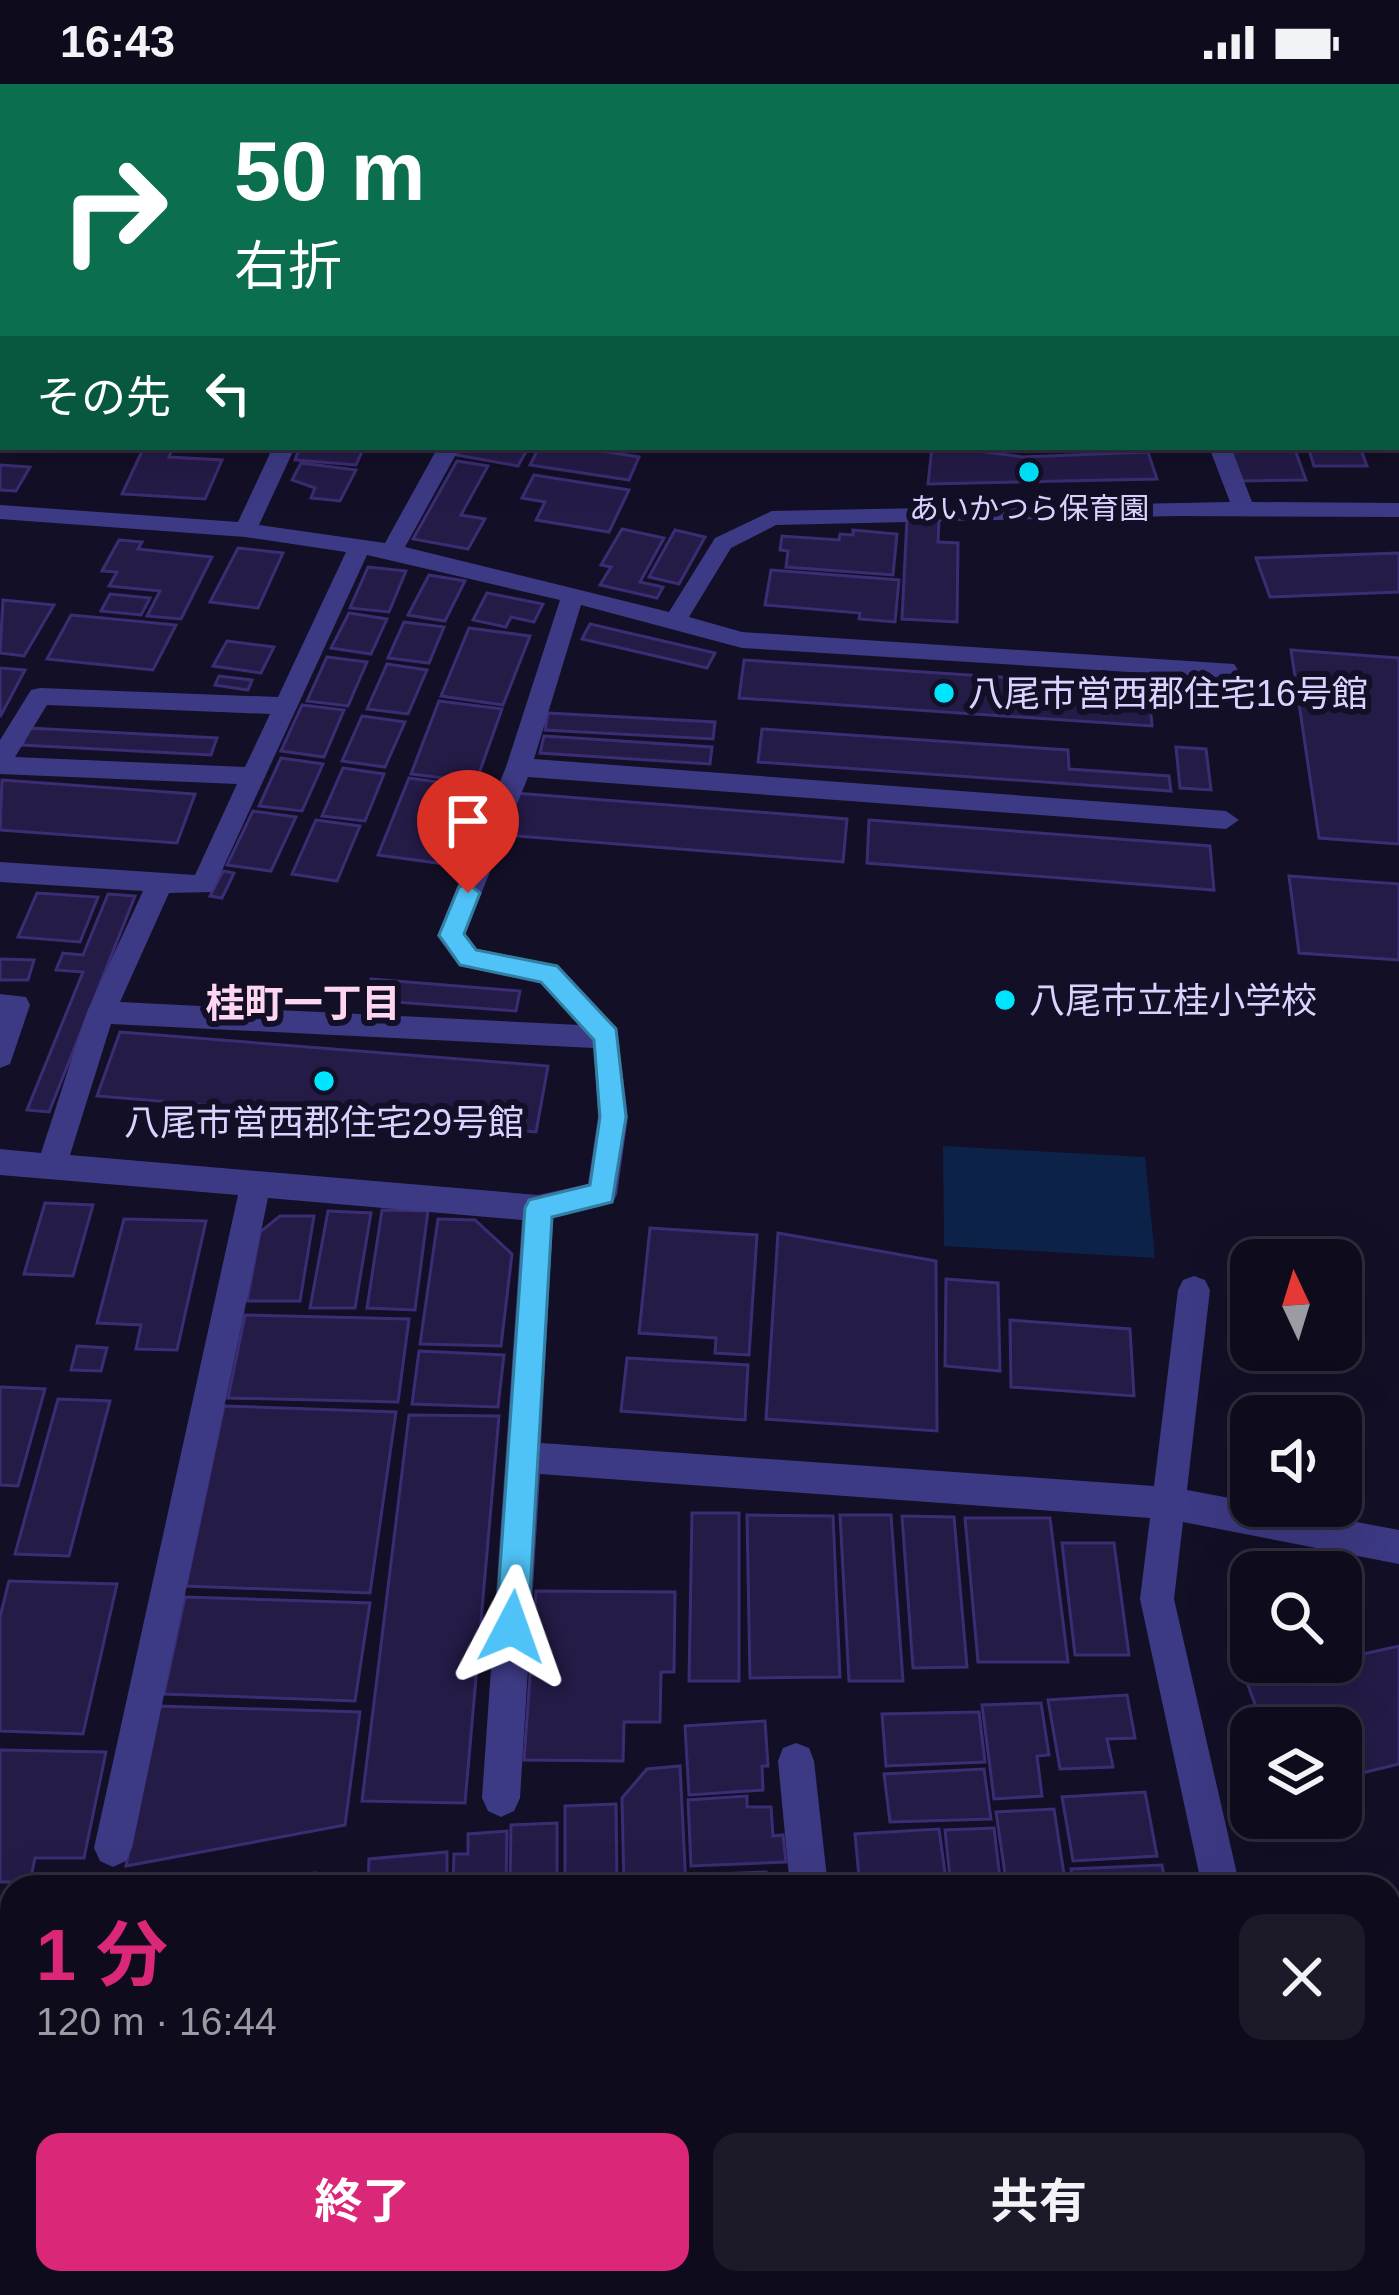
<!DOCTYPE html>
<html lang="ja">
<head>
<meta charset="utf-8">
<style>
  :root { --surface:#0e0b1c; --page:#1c1929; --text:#f1f3f6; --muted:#9b9ba3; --line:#2e2b3b; --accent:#db2777 }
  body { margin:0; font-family:Arial,"Noto Sans JP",sans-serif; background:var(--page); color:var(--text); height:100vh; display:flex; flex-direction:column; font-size:45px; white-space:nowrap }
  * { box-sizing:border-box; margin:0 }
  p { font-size:39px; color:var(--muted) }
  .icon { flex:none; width:66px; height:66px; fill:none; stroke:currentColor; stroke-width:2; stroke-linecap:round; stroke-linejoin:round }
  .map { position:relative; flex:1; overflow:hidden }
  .side { position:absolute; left:0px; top:1791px; width:1401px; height:420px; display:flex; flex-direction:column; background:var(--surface); border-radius:36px 36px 0 0; box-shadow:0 12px 48px #0002,0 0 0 3px var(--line) }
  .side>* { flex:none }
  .top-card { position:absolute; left:0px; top:0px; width:1401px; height:366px; box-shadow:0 12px 48px #0002,0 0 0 3px var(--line); background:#0b6e4f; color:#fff; overflow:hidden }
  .needle { width:78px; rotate:356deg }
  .buttons { position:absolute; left:1230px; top:1155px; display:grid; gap:24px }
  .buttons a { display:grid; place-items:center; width:132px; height:132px; border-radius:24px; background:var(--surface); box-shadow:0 12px 48px #0002,0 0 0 3px var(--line); font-size:60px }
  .pin { position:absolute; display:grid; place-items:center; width:102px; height:102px; color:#fff; margin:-123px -51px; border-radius:50% 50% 50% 0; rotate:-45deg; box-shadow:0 0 12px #0007 }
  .pin .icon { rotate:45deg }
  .me { position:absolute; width:132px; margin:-66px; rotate:4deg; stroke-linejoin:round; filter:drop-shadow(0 0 9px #0008) }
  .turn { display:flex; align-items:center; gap:42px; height:252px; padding:0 36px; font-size:54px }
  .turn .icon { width:156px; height:156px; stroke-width:2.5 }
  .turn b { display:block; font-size:84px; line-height:102px }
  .then { display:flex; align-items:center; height:114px; padding:0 36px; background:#0003; gap:24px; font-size:45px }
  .round { display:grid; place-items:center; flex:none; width:126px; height:126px; border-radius:24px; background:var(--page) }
  .summary { display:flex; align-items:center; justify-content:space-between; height:204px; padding:0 36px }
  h1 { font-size:72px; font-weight:700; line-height:90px; color:var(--accent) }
  .primary-button { display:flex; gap:24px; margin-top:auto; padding:24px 36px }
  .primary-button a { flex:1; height:138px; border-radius:24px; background:var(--accent); color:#fff; font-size:48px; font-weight:700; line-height:138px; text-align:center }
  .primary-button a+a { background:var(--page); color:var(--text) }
  .status { display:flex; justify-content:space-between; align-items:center; height:84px; padding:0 60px; background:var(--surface); direction:ltr }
  .status svg { height:33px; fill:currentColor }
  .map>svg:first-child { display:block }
  .water { fill:#0c2248 }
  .building { fill:#241b47; stroke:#3b2d73; stroke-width:3 }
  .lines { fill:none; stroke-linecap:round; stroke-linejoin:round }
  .minor { fill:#3d3a85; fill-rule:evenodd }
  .route { fill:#4fc3f7; stroke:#337fa1; stroke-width:3 }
  .poi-dot { fill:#00e5ff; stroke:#130f26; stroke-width:4.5 }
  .labels { text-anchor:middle; stroke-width:12; stroke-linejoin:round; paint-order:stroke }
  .far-poi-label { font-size:30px; fill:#d9d4ff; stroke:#130f26 }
  .poi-label { font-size:36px; fill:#d9d4ff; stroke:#130f26; text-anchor:start }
  .neighbourhood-label { font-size:39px; font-weight:bold; fill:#ffd6f0; stroke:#130f26 }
</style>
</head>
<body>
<div class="status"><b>16:43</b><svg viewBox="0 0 49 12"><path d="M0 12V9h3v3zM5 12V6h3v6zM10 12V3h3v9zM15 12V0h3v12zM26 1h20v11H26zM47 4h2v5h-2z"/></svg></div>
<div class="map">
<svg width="1399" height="2211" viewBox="0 0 1399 2211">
  <rect width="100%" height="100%" fill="#130f26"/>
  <path class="water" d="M943,1062L1145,1073L1155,1174L944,1162Z"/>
  <g class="building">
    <path d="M843,0H1040L1041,3H843Z"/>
    <path d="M300,363H364L356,381L295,376Z"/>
    <path d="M461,363H520L528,364L518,382L456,371Z"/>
    <path d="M539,363H576L639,373L629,396L530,381Z"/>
    <path d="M932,363H986L985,368L1023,373L1148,368L1157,395L928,400Z"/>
    <path d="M1230,363H1294L1306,396L1241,397Z"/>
    <path d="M1308,363H1360L1367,382H1314Z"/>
    <path d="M143,365L172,366L169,373L222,376L205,415L122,410Z"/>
    <path d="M457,377L488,382L461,431L485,435L468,465L413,455Z"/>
    <path d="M301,379L356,386L340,417L311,414L315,404L292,396Z"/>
    <path d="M0,381L30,383L16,407L0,406Z"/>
    <path d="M534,391L629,406L609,448L536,436L545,418L522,414Z"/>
    <path d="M907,434L939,436L938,458L958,459L957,538L902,535Z"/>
    <path d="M622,445L664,454L640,498L663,503L657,514L600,501L611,483L601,481Z"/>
    <path d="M675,446L705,453L679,500L649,493Z"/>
    <path d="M853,446L897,450L893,491L786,483L788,467L780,466L782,452L839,456L840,450L853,451Z"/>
    <path d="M119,456L142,458L138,465L212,473L181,535L147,532L160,507L109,502L117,488L102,487Z"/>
    <path d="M238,464L283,469L258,524L210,518Z"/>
    <path d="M1399,469V508L1270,513L1256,474Z"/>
    <path d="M368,483L406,487L389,528L350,524Z"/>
    <path d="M771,486L899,496L895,538L859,535L860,529L765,521Z"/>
    <path d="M429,491L465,497L445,537L408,531Z"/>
    <path d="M487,509L543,520L534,538L511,533L506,543L473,536Z"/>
    <path d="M110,510L150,514L141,531L101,527Z"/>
    <path d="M3,516L54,521L24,572L0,569Z"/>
    <path d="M349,529L387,535L371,570L331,564Z"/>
    <path d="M71,531L176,541L153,586L47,575Z"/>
    <path d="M404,538L444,543L429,579L388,574Z"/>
    <path d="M590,540L715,569L707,584L582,555Z"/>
    <path d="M469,544L530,552L503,621L441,612Z"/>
    <path d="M227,557L274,563L261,589L213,582Z"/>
    <path d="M1291,566L1399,574V760L1319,754Z"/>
    <path d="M327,573L367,578L348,622L307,617Z"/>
    <path d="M744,576L1149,603L1152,642L739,614Z"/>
    <path d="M387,580L427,586L408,630L367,625Z"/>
    <path d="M0,584L25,586L0,633Z"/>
    <path d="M219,592L252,596L248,606L215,601Z"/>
    <path d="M439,617L502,625L476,698L411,690Z"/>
    <path d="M302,621L344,626L324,673L281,667Z"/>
    <path d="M548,629L715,638L713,655L545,646Z"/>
    <path d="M362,632L405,638L385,683L342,677Z"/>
    <path d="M29,644L217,654L211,671L22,661Z"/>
    <path d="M762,645L1068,666L1069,685L1169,692L1171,707L758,678Z"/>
    <path d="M544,652L712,663L710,680L540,669Z"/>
    <path d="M1176,663L1206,665L1211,706L1180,704Z"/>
    <path d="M281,674L323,680L302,727L259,722Z"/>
    <path d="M343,684L384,690L365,737L322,732Z"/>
    <path d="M409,694L474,703L445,780L378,771Z"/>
    <path d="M2,696L195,710L177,759L0,746Z"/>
    <path d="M515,709L847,735L843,778L505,751Z"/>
    <path d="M253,727L296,733L271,787L227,781Z"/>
    <path d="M316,736L360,742L337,797L292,790Z"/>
    <path d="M869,736L1210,762L1214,806L867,779Z"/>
    <path d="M223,787L234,789L222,814L210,812Z"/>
    <path d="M1289,792L1399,800V876L1299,869Z"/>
    <path d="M37,809L98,813L80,858L18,853Z"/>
    <path d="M108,810L135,812L49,1028L27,1026L83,888L56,886L63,869L83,871Z"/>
    <path d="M0,875L34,876L28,896H0Z"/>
    <path d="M371,895L520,907L516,927L366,916Z"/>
    <path d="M120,948L548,982L536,1048L97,1012Z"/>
    <path d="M45,1119L93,1121L73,1192L24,1190Z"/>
    <path d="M382,1126L428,1127L415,1226L367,1224Z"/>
    <path d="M328,1127L371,1129L355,1224H310Z"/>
    <path d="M280,1132H314L300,1217H247L260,1148Z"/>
    <path d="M124,1135L206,1137L177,1266L136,1265L141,1241L97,1239Z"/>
    <path d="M438,1135L475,1136L512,1170L501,1262L420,1260Z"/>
    <path d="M650,1144L757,1151L749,1271L715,1269L716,1254L639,1249Z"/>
    <path d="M778,1149L936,1177L937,1347L766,1335Z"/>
    <path d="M946,1195L998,1199L1000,1287L945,1282Z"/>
    <path d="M245,1231L409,1235L398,1318L228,1314Z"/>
    <path d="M1010,1236L1130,1245L1134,1312L1011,1303Z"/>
    <path d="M77,1262L107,1264L101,1287L71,1286Z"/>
    <path d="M419,1267L504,1271L498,1323L412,1320Z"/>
    <path d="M627,1274L748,1281L745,1336L621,1327Z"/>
    <path d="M0,1303L45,1305L18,1402L0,1401Z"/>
    <path d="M58,1315L110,1317L69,1472L15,1470Z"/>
    <path d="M224,1322L396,1328L370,1509L186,1502Z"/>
    <path d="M409,1331L499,1332L465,1719L362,1717Z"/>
    <path d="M692,1429H739V1597H689Z"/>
    <path d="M747,1431L833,1432L840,1593L750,1594Z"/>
    <path d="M840,1431H891L903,1597H849Z"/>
    <path d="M902,1432L954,1433L967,1583L913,1584Z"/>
    <path d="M965,1434H1050L1068,1578H978Z"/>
    <path d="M1062,1459H1114L1129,1571H1075Z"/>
    <path d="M9,1497L117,1500L83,1650L0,1647V1533Z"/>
    <path d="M536,1507L675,1508L674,1588H661L660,1638H624L623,1677L524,1676Z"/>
    <path d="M185,1513L370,1519L355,1617L164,1610Z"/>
    <path d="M1399,1562V1680L1341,1694V1644H1264L1246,1596Z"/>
    <path d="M1127,1611L1135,1654L1107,1655L1113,1683L1060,1685L1048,1616Z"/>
    <path d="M1041,1619L1049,1671L1037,1672L1042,1712L994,1715L982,1621Z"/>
    <path d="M158,1622L360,1628L345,1741L126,1782Z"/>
    <path d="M979,1628L985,1678L886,1682L882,1630Z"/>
    <path d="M765,1637L768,1682H762L763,1706L689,1711L685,1642Z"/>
    <path d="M0,1666L106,1668L84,1774H35L30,1798H0Z"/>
    <path d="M680,1682L686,1803H624L622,1714L647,1685Z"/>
    <path d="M984,1685L991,1735L890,1738L884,1690Z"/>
    <path d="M1145,1708L1157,1772L1073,1777L1062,1713Z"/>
    <path d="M747,1712V1723H771L773,1752L783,1751L786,1778L691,1782L688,1716Z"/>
    <path d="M616,1720L617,1803H565V1722Z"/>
    <path d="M1054,1725L1066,1803H1007L996,1728Z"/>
    <path d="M557,1739V1803H510L511,1741Z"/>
    <path d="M994,1744L1001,1803H951L945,1746Z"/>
    <path d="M939,1745L947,1803H860L855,1750Z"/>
    <path d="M507,1747L506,1803H453L454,1770H468V1750Z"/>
    <path d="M447,1768V1803H368L369,1775Z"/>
    <path d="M1162,1781L1166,1803H1074L1071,1785Z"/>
    <path d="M766,1788L767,1803H695V1791Z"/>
    <path d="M315,1789L316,1803H222Z"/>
    <path d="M12,1835V1947L0,1948V1836Z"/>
    <path d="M1399,1994V2075L1389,2080V1999Z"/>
    <path d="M12,2076V2199L54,2200L0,2205V2078Z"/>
    <path d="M1389,2170L1399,2211H1346L1344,2206L1312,2209L1310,2199H1389Z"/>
    <path d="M347,2199H415L414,2211H346Z"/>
    <path d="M426,2199H493V2211H425Z"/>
    <rect x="505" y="2199" width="65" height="12"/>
    <rect x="580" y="2199" width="66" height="12"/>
    <path d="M657,2199H721L722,2211H657Z"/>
    <path d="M735,2199H799L800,2211H735Z"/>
    <path d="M807,2199H876L877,2211H807Z"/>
    <path d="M885,2199H966L967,2211H886Z"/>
    <path d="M975,2199H1053L1055,2211H976Z"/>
    <path d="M1063,2199H1137L1139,2211H1065Z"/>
    <path d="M1146,2199H1228L1230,2211H1148Z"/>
    <path d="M1237,2199H1304L1307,2211H1239Z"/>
    <path d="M294,2203L293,2211H215V2207Z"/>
  </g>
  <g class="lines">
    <g class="minor">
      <path d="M79,0H100L103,3H81Z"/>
      <path d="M389,0H405L406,3H388Z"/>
      <path d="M794,0H810L812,3H794Z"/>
      <path d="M1277,0H1293L1295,3H1277Z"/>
      <rect x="1398" y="66" width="1" height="10"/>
      <rect x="1398" y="169" width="1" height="12"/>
      <rect x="0" y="214" width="3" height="12"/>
      <path d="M3,293V309L0,310V294Z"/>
      <rect x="1398" y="336" width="1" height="14"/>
      <path d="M273,363H295L259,441L385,459L438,363H460L405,463L669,528L715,454L772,427L1230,418L1209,363H1231L1252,418L1399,419V433L1177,432L776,441L731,464L689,533L742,548L1234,580L1238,586L1226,594L742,564L581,521L534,675L1226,727L1239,736L1226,745L528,693L465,850L477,865L558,881L617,944L628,1033L617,1110L613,1119L553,1134L541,1359L1154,1402L1178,1206L1183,1196L1194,1192L1205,1196L1210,1206L1187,1406L1399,1446V1480L1183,1438L1174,1515L1240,1803H1202L1140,1515L1150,1434L540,1390L520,1714L514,1727L501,1733L488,1727L482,1714L522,1136L268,1114L132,1764L126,1777L113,1783L100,1777L94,1764L238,1111L0,1091V1065L41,1069L87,928L143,807L0,798V778L195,791L237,700L0,690V656L31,606L40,604L278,613L346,468L245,453L0,435V421L238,438ZM367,471L560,516L506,683L437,852L459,882L540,898L580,941L120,918L169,809L212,808ZM47,621L270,630L245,683L15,673ZM111,940L594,964L598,1033L588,1100L538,1111L70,1071Z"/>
      <path d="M0,910L26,913L30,921L10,980L0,984Z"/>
      <path d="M796,1659L809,1664L814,1677L828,1803H790L778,1677L783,1664Z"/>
      <path d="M12,2019V2061L0,2063V2021Z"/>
      <path d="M1389,2116L1399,2120V2175L1389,2171Z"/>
    </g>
  </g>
  <path class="route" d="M468,800L480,809L464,850L476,866L557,882L616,945L626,1033L612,1118L552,1133L528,1543L524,1555L512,1559L501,1555L496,1543L525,1124L529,1116L590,1101L600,1033L594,956L541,898L460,881L439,851L459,803Z"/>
  <g class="poi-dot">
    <circle cx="1029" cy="388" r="12"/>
    <circle cx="944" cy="609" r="12"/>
    <circle cx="1005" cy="916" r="12"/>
    <circle cx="324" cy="997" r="12"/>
  </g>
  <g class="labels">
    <g class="far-poi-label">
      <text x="1029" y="435">あいかつら保育園</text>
    </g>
    <g class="poi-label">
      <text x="968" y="622">八尾市営西郡住宅16号館</text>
      <text x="1029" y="929">八尾市立桂小学校</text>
      <text x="324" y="1051" text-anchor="middle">八尾市営西郡住宅29号館</text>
    </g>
    <g class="neighbourhood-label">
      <text x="303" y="933">桂町一丁目</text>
    </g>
  </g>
</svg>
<div class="buttons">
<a><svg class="needle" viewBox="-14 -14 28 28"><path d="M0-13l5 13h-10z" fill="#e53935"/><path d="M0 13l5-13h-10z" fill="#9b9ba3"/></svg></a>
<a><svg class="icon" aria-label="sound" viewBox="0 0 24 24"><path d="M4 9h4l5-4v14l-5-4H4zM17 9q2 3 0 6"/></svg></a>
<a><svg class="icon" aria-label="search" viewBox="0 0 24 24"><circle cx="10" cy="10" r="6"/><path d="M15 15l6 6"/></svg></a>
<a><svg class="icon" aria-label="layers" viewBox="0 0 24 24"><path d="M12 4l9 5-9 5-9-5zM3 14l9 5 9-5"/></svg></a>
</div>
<div class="pin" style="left:468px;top:809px;background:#d93025"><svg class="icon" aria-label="arrive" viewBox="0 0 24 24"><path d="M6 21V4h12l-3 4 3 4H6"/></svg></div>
<svg class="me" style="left:512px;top:1543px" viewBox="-20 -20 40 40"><path d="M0-17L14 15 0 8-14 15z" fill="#4fc3f7" stroke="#fff" stroke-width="4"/></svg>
<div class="top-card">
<div class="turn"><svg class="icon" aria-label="right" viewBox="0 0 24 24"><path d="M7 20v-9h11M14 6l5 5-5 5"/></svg><div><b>50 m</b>右折</div></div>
<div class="then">その先<svg class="icon" aria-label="left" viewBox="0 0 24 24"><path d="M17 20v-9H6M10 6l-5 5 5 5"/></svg></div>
</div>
<section class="side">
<div class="summary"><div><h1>1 分</h1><p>120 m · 16:44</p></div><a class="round"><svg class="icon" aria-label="close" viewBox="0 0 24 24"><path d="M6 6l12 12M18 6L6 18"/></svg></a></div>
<div class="primary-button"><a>終了</a><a>共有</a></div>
</section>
</div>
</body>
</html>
